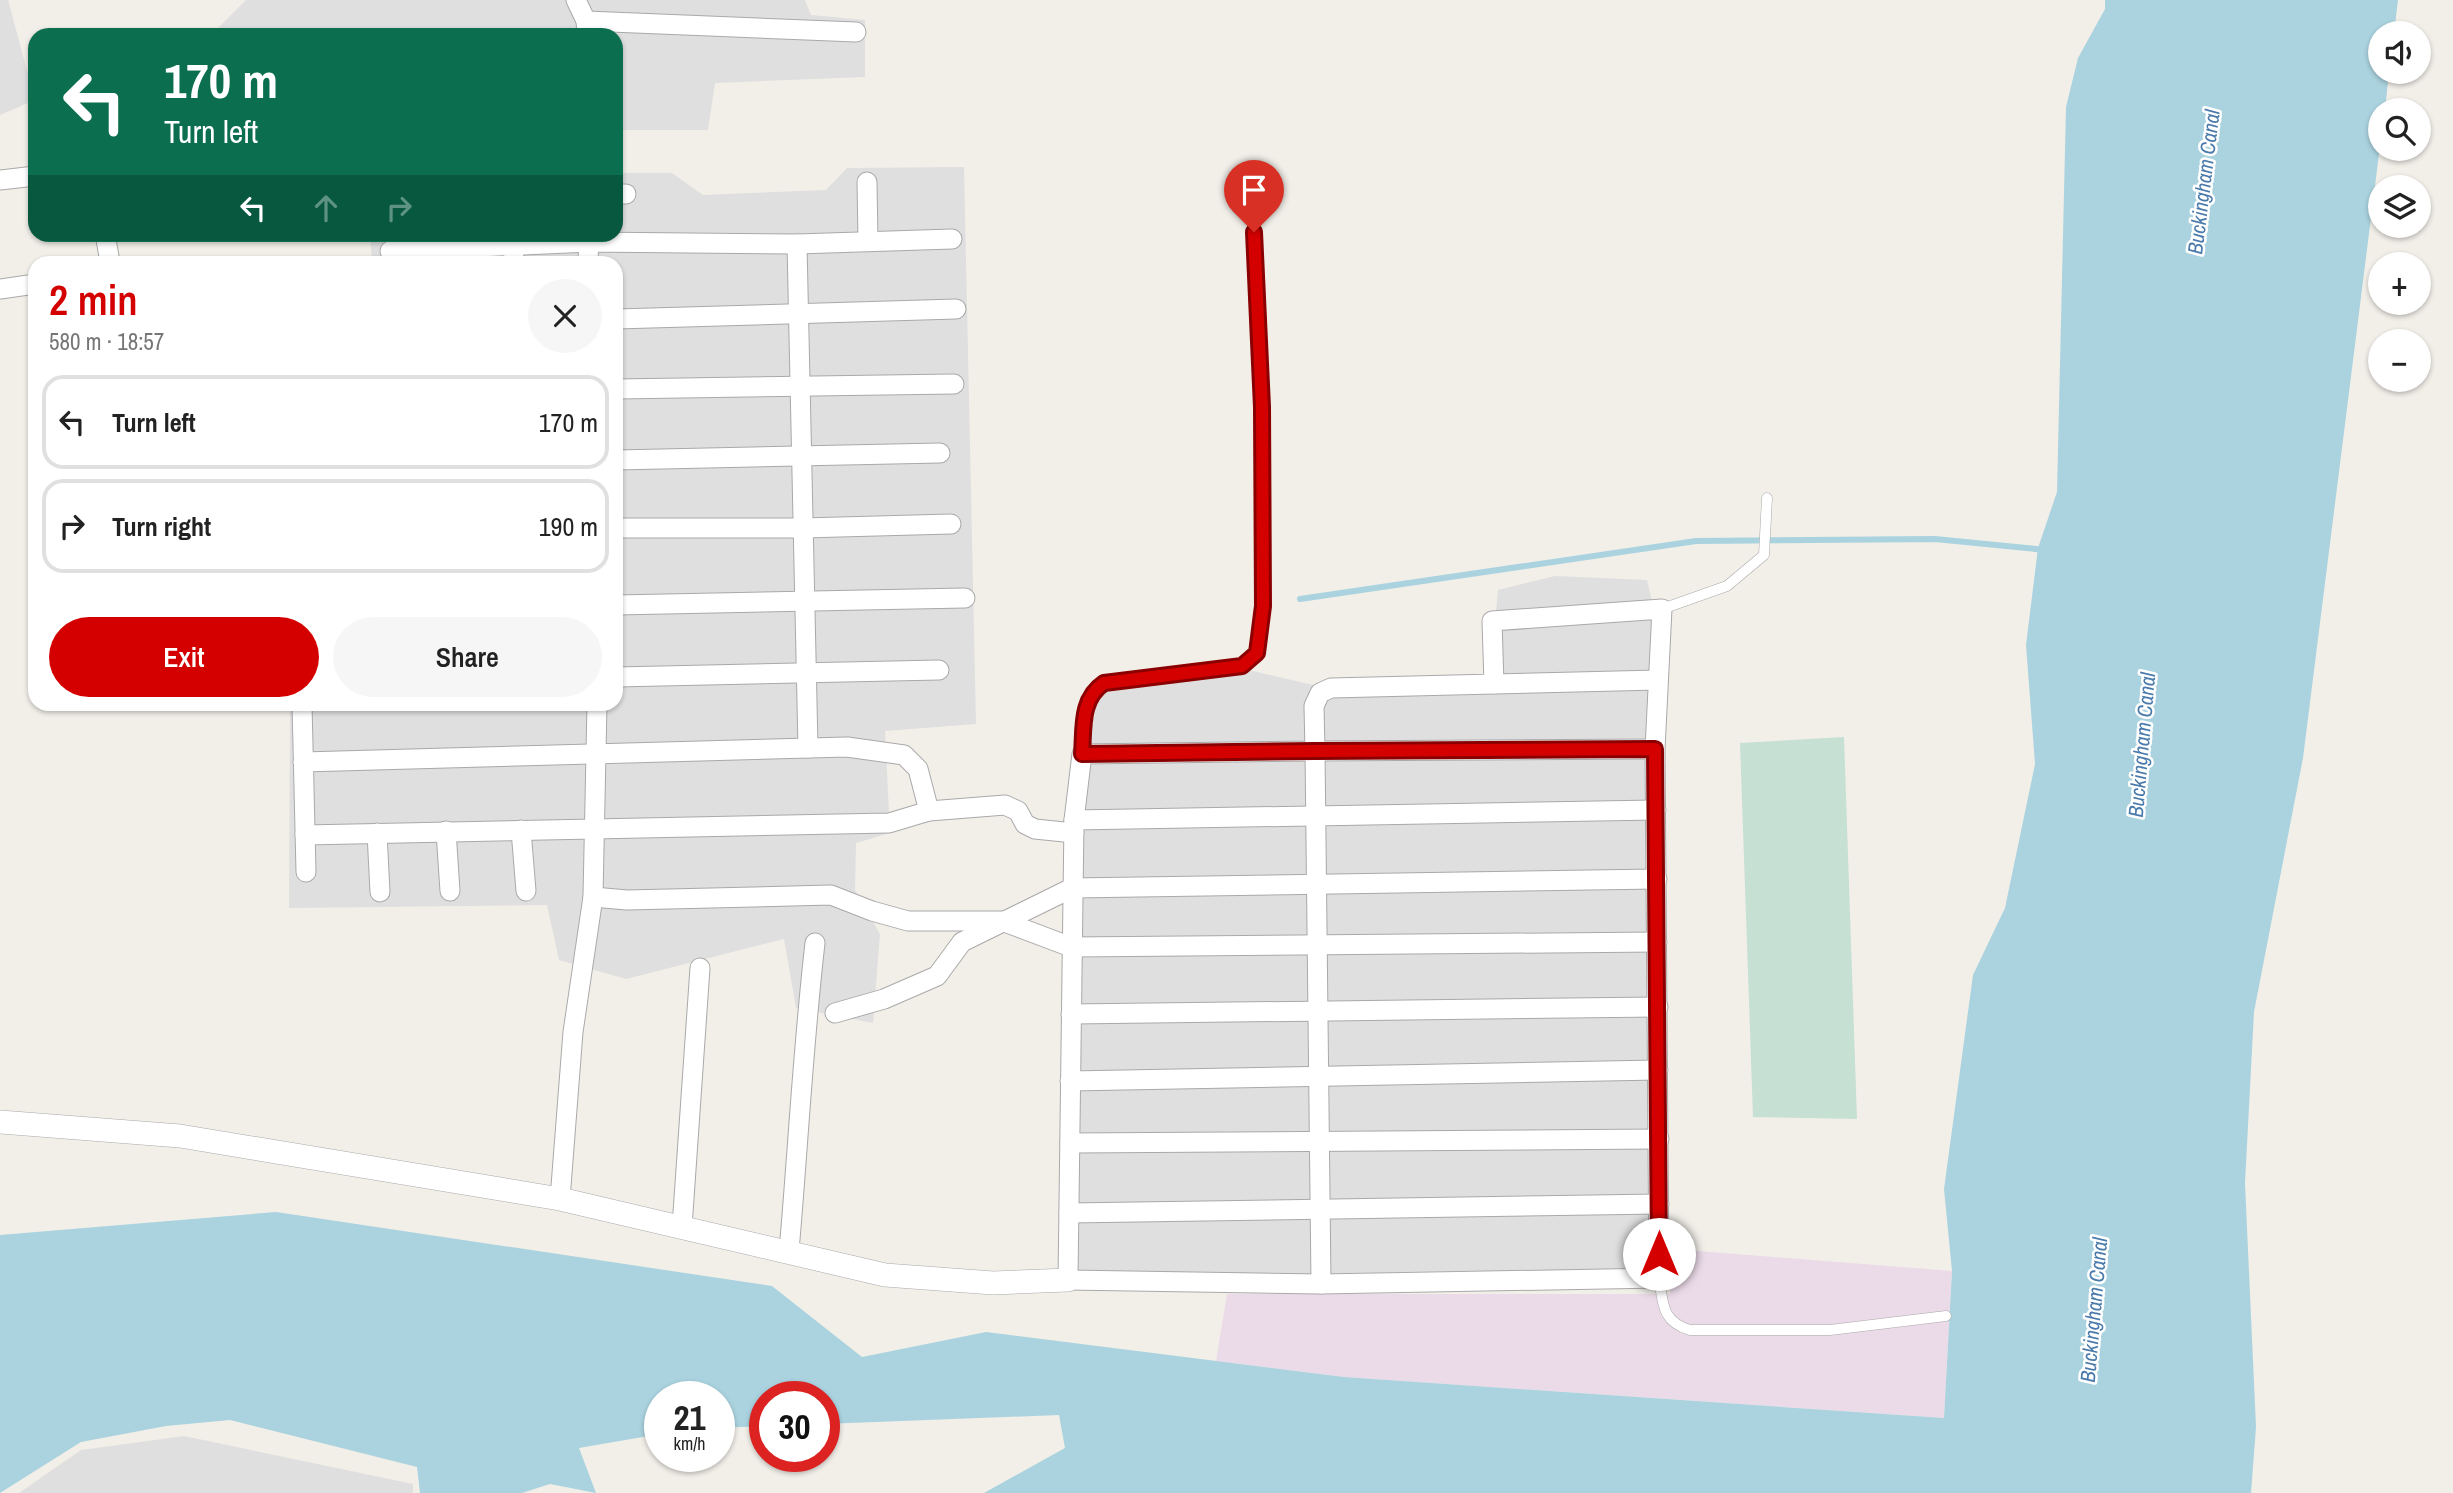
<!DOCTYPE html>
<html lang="en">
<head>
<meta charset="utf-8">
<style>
  :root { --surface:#fff; --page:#f6f6f6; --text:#222; --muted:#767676; --line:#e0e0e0; --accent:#d40000 }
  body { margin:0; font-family:"Archivo Narrow",sans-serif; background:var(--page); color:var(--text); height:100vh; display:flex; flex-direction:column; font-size:26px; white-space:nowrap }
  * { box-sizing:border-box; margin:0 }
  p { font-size:23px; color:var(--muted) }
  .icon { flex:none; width:38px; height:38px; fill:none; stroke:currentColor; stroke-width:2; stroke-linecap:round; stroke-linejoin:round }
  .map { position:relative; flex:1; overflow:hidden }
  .details { position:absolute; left:28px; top:256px; width:595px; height:455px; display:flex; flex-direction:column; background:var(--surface); border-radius:21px; box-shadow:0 2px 5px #0004 }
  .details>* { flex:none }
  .guide { position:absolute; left:28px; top:28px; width:595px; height:214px; border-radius:21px; box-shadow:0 2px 5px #0004; background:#0b6e4f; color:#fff; overflow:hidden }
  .tools { position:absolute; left:2368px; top:21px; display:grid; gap:14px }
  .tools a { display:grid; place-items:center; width:63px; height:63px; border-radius:50%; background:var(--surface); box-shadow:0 2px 5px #0004; font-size:35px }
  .speed { position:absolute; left:644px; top:1381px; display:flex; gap:14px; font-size:35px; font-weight:700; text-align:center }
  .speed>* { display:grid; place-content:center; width:91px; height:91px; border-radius:50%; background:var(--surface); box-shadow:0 2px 5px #0004; line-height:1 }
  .speed small { font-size:18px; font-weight:400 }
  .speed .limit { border:10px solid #d22; background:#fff; color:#111 }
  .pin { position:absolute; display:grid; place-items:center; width:60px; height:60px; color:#fff; margin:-72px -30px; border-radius:50% 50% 50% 0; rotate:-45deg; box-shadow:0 0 7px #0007 }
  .pin .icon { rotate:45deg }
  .me { position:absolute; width:77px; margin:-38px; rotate:0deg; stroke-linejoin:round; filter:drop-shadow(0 0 5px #0008) }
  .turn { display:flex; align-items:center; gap:24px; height:147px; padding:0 21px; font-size:32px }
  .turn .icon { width:91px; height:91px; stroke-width:2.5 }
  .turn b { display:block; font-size:49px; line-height:60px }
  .lanes { display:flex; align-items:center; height:66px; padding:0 21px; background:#0003; justify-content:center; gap:35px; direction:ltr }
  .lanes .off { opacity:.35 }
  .round { display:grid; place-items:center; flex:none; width:74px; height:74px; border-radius:37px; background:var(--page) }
  .head { display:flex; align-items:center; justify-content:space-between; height:119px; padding:0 21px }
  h1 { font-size:42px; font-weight:600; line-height:52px; color:var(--accent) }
  .button { display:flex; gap:14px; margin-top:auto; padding:14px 21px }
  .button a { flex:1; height:80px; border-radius:42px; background:var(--accent); color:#fff; font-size:28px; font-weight:600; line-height:80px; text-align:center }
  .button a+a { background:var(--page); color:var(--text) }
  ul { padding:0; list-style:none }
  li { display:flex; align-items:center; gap:21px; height:94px; margin:0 14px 10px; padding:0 7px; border:4px solid var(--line); border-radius:21px }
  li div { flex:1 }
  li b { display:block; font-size:26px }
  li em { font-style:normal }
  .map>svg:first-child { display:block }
  .residential { fill:#e0dfdf }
  .industrial { fill:#ebdbe8 }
  .wetland { fill:#c6e0d4 }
  .water { fill:#aad3df }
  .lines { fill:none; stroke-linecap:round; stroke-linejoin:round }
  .stream { stroke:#aad3df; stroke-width:6 }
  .service-casing { stroke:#a9a9a9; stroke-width:11 }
  .minor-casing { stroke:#a9a9a9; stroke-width:21 }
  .tertiary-casing { stroke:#a9a9a9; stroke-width:24 }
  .service { stroke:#fff; stroke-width:10 }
  .minor { stroke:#fff; stroke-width:19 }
  .tertiary { stroke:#fff; stroke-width:23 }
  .route-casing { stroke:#8a0000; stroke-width:18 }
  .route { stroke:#d40000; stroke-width:12 }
  .labels { text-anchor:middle; stroke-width:5; stroke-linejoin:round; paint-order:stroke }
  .water-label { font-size:21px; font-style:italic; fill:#4a7aab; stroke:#fff }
</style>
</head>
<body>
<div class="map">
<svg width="2453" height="1493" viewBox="0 0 2453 1493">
  <rect width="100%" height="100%" fill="#f2efe9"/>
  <g class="residential">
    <path d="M0,0H8L35,100L0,115Z"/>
    <path d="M246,0H805L811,15L865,20V77L715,83L708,130H616V35H211Z"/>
    <path d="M964,167L976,724L885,731L890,833L856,843L855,890L880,934L873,1023L796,1008L784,939L626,979L559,960L547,905L289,908L290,704H616V262H372L370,235L616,234V173H672L703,195L826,190L847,168Z"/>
    <path d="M1555,576L1647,580L1657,622L1662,1280L1070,1282L1084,756L1095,714L1094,693L1106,685L1244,669L1334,690L1496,686L1495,623L1498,590Z"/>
    <path d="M184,1436L413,1484V1493H19L81,1450Z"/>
  </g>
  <path class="industrial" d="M1673,1249L1952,1271L1944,1418L1344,1377L1216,1361L1227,1294H1670Z"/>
  <path class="wetland" d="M1844,737L1857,1119L1753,1117L1740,743Z"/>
  <path class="water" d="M2105,0H2398L2394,33H2380V72H2389L2385,110H2380V146L2303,758L2254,1012L2245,1183L2256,1427L2251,1493H984L1065,1448L1059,1415L824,1424V1396H765V1426L719,1428V1396H660V1434L579,1448L596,1493L550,1484L522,1493H420L417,1467L230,1420L166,1426L81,1442L0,1493V1235L276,1212L772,1286L862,1357L986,1332L1344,1377L1944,1418L1952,1271L1944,1189L1973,975L2005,908L2035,764L2026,645L2038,548L2057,492L2066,107L2078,58L2105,9Z"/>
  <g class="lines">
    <path class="stream" d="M1300,599L1696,541L1935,539L2046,550"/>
    <defs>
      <g id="service">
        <path d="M1662,609L1727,586L1764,555L1767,498"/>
        <path d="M1082,754C1084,728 1080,699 1104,683L1242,666L1257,653L1263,606L1262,407L1252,182"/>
        <path d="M1659,1278C1663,1304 1662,1322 1690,1330H1830L1946,1316"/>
      </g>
      <g id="minor">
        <path d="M576,0L586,21L587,35"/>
        <path d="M586,21L856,32"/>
        <path d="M0,180L35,176"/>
        <path d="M867,182L868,241"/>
        <path d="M616,194H626"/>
        <path d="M105,234L110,262"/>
        <path d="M513,234L514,262"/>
        <path d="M797,244L808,748"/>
        <path d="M390,251L589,242L797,244L952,239"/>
        <path d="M588,262L589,234"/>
        <path d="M0,289L35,284"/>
        <path d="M616,319L956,309"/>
        <path d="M616,389L954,384"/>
        <path d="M616,460L940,453"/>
        <path d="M616,528H803L951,524"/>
        <path d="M616,605L965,598"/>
        <path d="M1662,609L1655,749L1659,1278L1321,1284L1068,1280L1074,820L1082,754L1315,751L1314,706L1320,693L1331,688L1494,684L1492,621Z"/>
        <path d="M616,677L939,670"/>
        <path d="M1494,684L1658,680"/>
        <path d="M302,704L306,872"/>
        <path d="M303,762L847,747L904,755L918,769L929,811"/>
        <path d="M1074,820L1656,810"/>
        <path d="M521,830L526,891"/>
        <path d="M446,831L450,891"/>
        <path d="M377,833L380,892"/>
        <path d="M305,835L889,823L929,811L1005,805L1018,811L1025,824L1035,829L1074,833"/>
        <path d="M593,897L627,900L831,895L872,911L908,921H1002L1071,947L1657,942"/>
        <path d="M835,1013L884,999L937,976L962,942L1072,888L1657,879"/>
        <path d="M1071,1014L1658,1007"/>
        <path d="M1070,1081L1658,1070"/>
        <path d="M1070,1143L1659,1139"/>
        <path d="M560,1199L573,1032L593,897L597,704"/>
        <path d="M1069,1213L1659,1204"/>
        <path d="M682,1227L700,968"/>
        <path d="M789,1251C798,1149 803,1046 815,943"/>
        <path d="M1321,1284L1315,751L1655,749"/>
      </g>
      <path id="tertiary" d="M0,1122L180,1136L560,1199L885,1275L993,1283L1068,1280"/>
    </defs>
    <use href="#service" class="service-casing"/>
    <use href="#minor" class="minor-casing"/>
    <use href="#tertiary" class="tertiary-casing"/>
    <use href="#service" class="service"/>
    <use href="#minor" class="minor"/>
    <use href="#tertiary" class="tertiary"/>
  </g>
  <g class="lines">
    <defs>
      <path id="route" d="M1254,232L1262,407L1263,606L1257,653L1242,666L1104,683C1080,699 1084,728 1082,754L1315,751L1655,749L1659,1254"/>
    </defs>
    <use href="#route" class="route-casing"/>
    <use href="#route" class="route"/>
  </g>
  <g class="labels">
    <g class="water-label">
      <text transform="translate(2204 182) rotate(-83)" y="7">Buckingham Canal</text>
      <text transform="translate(2142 745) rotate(-85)" y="7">Buckingham Canal</text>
      <text transform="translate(2094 1310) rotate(-85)" y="7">Buckingham Canal</text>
    </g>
  </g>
</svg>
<div class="tools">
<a><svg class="icon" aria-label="sound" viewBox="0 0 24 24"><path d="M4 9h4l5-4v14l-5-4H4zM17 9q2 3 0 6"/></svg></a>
<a><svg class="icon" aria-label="search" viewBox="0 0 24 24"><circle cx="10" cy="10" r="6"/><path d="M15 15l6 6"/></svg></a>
<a><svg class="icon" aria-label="layers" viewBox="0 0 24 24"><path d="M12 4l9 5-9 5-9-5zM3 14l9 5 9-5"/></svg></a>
<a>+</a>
<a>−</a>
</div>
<div class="speed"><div>21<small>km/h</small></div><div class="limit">30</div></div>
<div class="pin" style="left:1254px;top:232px;background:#d93025"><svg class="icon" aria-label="arrive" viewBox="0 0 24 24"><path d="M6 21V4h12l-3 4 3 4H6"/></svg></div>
<svg class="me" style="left:1659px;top:1254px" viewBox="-20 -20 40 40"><circle r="19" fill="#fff"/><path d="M0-13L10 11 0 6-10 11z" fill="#d40000"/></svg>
<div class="guide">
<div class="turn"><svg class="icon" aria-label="left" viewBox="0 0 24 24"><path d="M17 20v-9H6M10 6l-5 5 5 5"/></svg><div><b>170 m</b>Turn left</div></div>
<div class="lanes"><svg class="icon" aria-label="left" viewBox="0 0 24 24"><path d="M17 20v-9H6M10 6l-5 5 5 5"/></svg><svg class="icon off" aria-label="ahead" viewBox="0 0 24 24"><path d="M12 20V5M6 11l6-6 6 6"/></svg><svg class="icon off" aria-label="right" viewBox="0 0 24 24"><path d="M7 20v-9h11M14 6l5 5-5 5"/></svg></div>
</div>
<section class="details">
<div class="head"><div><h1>2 min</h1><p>580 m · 18:57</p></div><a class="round"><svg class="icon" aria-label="close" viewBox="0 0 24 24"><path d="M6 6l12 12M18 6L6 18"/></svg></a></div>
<ul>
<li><svg class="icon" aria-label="left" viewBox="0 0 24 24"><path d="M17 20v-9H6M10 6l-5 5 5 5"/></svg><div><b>Turn left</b></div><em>170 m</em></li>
<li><svg class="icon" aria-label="right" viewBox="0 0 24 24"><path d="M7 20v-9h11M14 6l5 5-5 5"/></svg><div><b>Turn right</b></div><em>190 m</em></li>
</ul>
<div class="button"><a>Exit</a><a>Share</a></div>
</section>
</div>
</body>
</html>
